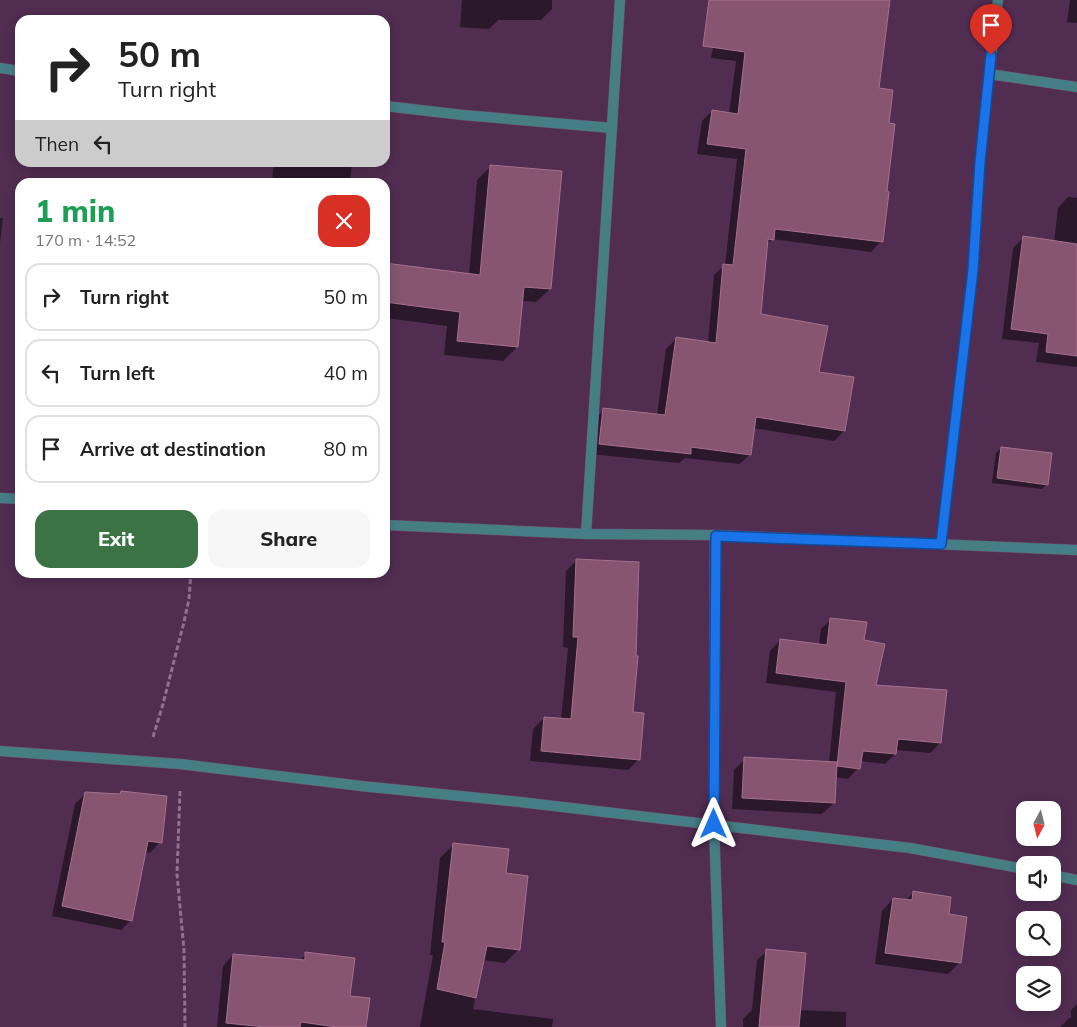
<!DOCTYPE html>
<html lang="en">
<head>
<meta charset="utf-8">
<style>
  :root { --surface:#fff; --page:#f6f6f6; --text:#222; --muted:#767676; --line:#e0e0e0; --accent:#3b7345 }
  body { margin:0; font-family:Mulish,sans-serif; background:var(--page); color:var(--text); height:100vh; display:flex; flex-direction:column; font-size:19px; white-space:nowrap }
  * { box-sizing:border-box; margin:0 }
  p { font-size:16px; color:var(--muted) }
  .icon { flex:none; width:28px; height:28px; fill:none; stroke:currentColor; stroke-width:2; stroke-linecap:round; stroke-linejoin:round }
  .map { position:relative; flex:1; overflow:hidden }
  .panel { position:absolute; left:15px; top:178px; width:375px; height:400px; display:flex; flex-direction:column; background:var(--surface); border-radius:15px; box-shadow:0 2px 12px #0003 }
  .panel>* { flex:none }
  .banner { position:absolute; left:15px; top:15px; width:375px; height:152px; border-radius:15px; box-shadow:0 2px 12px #0003; background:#fff; color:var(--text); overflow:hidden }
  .needle { width:32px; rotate:187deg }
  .fabs { position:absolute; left:1016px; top:801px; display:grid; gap:10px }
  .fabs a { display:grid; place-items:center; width:45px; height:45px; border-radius:10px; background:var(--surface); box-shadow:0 2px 12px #0003; font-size:25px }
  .pin { position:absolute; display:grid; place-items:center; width:42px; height:42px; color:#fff; margin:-51px -21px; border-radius:50% 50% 50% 0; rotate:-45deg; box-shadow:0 0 5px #0007 }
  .pin .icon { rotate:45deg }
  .me { position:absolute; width:55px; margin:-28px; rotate:0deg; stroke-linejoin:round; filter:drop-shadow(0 0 4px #0008) }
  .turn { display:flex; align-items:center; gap:18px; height:105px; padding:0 20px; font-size:22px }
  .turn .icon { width:65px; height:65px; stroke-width:2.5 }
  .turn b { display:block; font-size:35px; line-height:42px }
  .then { display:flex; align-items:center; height:48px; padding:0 20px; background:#0003; gap:10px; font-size:19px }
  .round { display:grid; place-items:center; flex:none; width:52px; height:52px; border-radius:15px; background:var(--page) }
  .headline { display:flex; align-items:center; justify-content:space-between; height:85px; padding:0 20px }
  h1 { font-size:30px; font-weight:800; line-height:38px; color:#1e9e55 }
  .primary-button { display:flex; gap:10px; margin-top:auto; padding:10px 20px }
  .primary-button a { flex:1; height:58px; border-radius:15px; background:var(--accent); color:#fff; font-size:20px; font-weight:800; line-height:58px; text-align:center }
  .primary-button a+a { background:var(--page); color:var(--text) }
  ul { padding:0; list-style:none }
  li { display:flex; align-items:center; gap:15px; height:68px; margin:0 10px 8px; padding:0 10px; border:2px solid var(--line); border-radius:15px }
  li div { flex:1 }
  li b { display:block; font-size:19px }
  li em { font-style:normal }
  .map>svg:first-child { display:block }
  .shadow { fill:#0007 }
  .building { fill:#885570; stroke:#a5708c }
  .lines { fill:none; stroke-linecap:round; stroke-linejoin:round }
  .street-casing { stroke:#6d4b6d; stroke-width:11 }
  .path { stroke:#8f708f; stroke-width:3; stroke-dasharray:5 2.5; stroke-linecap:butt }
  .street { stroke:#467e86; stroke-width:10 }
  .route-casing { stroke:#114b97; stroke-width:12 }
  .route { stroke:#1a73e8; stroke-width:9 }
</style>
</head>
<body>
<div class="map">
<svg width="1077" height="1027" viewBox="0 0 1077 1027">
  <rect width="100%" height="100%" fill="#512d52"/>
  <g class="shadow">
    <path d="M462,0H552V9L541,20H498L489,29L460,27Z"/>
    <path d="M722,0H889L877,89L887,124L881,241L871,252L772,239L766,245L760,315L818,373L853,379L844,431L834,441L753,428L750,454L740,464L685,458L679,463L590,454L594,420L604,410L657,415L666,349L676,339L708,343L714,275L725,265L737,159L697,154L702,121L712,111L729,114L736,61L711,58Z"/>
    <path d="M1070,0H1077V23L1067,22Z"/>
    <path d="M274,162H352L350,182H272Z"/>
    <path d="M491,166L550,289L536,302L522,301L517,347L503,361L444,355L447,326L385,318V264L469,275L477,180Z"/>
    <path d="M1068,197L1077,198V367L1036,362L1039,343L1002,339L1013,248L1023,238L1054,242L1058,208Z"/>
    <path d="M0,218H3L0,243Z"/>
    <path d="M1001,448L1047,484L1042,489L992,483L996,453Z"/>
    <path d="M577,560L632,713L639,759L628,770L530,761L533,729L544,718L561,720L568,648L563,647L566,571Z"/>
    <path d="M831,619L863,641L875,686L940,743L930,753L895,750V754L885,764L860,761L858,768L848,779L835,777L834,803L822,814L732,809L734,770L745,759L829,763L836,692L766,683L770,651L780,640L819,645L821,629Z"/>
    <path d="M121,792L160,842L150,853L144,852L131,920L121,930L52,916L75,804L86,793L118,795Z"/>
    <path d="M453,845L505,875L519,949L505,963L483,960L473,1009L553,1019L552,1027H420L433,955H430L440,858Z"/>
    <path d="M913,893L947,915L966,918L959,963L948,974L875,964L882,911L893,899L905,901Z"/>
    <path d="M767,951L799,1010L846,1012V1027H743V1019L752,1010L757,960Z"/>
    <path d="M306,954L349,997L364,1027H217L223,966L233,955L299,961Z"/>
    <path d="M1077,1004V1027H1060L1069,1018H1071V1010Z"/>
  </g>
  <g class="building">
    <path d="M709,0H890L879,88L893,90L889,123L895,124L887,191L889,192L883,242L775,229L774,240L768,239L761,314L828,326L819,372L854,377L845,431L756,417L751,455L691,447V454L599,444L603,408L665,415L676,337L716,343L723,264L733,265L746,149L707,144L712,110L738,114L745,52L703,46Z"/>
    <path d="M490,165L562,171L551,289L524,287L518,347L457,341L460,312L385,302V263L480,275Z"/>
    <path d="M1023,236L1077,244V356L1046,352L1048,334L1011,329Z"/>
    <path d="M1001,447L1052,453L1048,485L997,478Z"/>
    <path d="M576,559L639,562L636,656H638L633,712L644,713L640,760L541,751L544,717L571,719L578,637H573Z"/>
    <path d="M830,618L867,622L864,640L885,644L876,685L947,690L941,743L898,739L896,754L863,751L860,769L837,766L846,682L776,673L780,639L827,645Z"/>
    <path d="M744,757L837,762L835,803L742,798Z"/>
    <path d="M121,791L167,796L162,843L148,841L132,921L62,906L85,792L120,794Z"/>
    <path d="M453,843L509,849L506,873L528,876L520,950L487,946L476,998L437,989L445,942H442Z"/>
    <path d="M913,891L951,897L949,914L967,917L961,963L885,953L893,898L912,900Z"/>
    <path d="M766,949L806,953L799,1027H759Z"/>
    <path d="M305,952L355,958L350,996L370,998L366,1027H337L301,1022L300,1027H265L226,1023L233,954L305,960Z"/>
  </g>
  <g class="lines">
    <defs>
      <g id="street">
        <path d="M0,68L20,71"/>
        <path d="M989,74L1077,87"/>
        <path d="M385,106L463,115L612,128"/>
        <path d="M0,498L20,499"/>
        <path d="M385,525L586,534L715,535L1077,550"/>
        <path d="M586,534L620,0"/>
        <path d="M715,535L714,824L721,1027"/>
        <path d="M941,544L973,270L980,162L989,74L998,0"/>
        <path d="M0,751L180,764L361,786L520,802L910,848L1025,869"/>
        <path d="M1052,875L1077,880"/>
      </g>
    </defs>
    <use href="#street" class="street-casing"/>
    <g class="path">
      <path d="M153,737L163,704L184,622L189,599L191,572"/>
      <path d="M180,791L177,874L184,950L185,1027"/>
    </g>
    <use href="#street" class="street"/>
  </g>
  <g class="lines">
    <defs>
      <path id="route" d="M714,824L716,536L941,544L973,270L980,162L991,55"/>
    </defs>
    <use href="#route" class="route-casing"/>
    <use href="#route" class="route"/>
  </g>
</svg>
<div class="fabs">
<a><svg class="needle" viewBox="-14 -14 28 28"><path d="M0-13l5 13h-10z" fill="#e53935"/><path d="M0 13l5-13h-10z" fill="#767676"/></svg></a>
<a><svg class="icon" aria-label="sound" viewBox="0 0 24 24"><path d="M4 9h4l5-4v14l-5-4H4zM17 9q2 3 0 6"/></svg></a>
<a><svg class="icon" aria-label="search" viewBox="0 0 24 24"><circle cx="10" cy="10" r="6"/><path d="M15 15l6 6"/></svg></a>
<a><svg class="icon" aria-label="layers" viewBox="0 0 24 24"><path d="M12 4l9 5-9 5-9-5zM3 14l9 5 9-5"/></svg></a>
</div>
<div class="pin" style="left:991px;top:55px;background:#d93025"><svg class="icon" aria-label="arrive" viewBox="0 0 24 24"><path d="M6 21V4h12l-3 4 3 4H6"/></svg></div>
<svg class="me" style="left:714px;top:824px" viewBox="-20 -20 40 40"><path d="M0-17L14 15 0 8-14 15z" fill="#1a73e8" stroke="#fff" stroke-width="4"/></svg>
<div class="banner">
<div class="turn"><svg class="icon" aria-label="right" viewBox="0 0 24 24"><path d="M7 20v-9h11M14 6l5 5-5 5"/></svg><div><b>50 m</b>Turn right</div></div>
<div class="then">Then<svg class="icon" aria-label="left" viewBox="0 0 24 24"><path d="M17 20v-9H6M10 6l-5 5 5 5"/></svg></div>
</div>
<section class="panel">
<div class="headline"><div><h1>1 min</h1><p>170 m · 14:52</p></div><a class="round" style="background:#d93025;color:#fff"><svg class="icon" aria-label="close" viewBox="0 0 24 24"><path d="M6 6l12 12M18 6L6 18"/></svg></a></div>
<ul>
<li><svg class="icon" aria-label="right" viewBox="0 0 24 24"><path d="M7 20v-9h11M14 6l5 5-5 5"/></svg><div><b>Turn right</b></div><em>50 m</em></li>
<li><svg class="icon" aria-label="left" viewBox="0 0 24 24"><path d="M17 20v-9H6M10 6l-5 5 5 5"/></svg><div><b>Turn left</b></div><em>40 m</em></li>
<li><svg class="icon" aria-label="arrive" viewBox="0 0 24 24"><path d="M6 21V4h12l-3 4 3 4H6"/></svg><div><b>Arrive at destination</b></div><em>80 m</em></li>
</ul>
<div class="primary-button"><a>Exit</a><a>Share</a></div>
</section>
</div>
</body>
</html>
